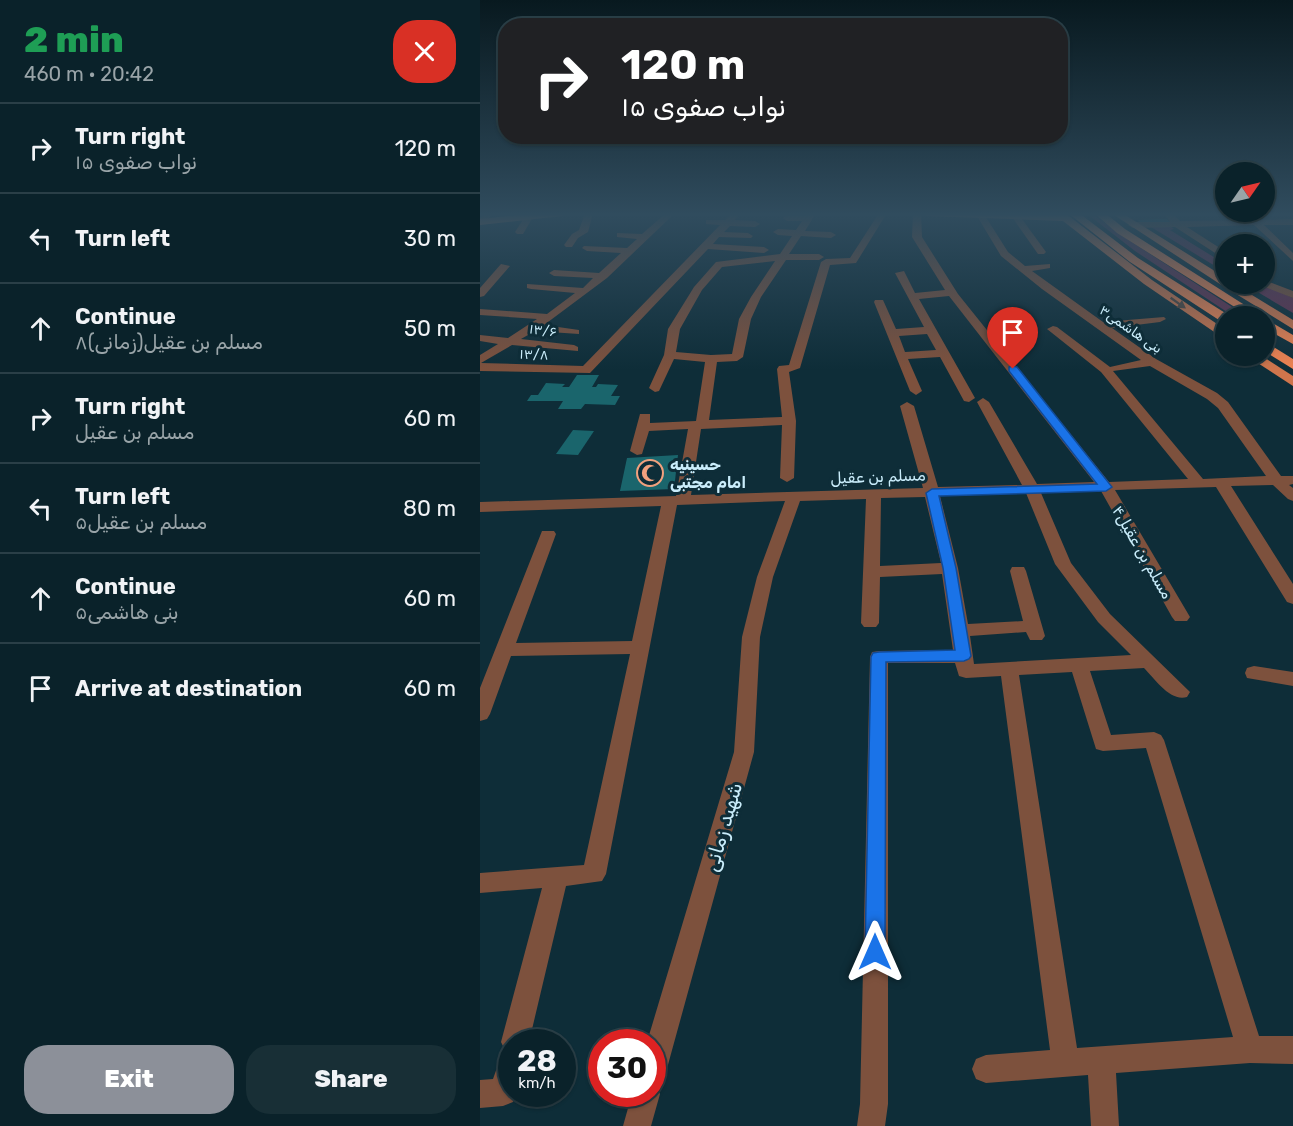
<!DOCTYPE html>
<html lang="en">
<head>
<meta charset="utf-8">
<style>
  :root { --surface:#0a222a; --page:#182f36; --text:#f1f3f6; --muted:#99a4a8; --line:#2a3f47; --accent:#8c9099 }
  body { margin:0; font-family:Rubik,"Noto Sans Arabic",sans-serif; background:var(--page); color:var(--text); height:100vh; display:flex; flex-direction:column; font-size:22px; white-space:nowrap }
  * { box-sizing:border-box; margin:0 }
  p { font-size:20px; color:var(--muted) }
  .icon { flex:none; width:33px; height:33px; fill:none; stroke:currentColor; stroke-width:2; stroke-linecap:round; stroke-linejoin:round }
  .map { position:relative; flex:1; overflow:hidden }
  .sheet { display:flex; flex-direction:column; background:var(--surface); width:480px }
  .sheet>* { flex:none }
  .top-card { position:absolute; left:18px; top:18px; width:570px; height:126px; border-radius:24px; box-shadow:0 2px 4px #0004,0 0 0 2px var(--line); background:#202124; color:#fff; overflow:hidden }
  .needle { width:39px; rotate:56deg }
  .buttons { position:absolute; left:735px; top:162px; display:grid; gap:12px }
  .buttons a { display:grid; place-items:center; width:60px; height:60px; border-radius:50%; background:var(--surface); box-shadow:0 2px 4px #0004,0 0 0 2px var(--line); font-size:30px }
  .speed { position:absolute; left:18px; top:1029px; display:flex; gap:12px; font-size:30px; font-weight:700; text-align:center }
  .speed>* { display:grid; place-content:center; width:78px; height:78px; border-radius:50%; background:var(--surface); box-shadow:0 2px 4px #0004,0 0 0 2px var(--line); line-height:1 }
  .speed small { font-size:15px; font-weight:400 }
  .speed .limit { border:9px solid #d22; background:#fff; color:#111 }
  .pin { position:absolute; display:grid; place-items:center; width:51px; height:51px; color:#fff; margin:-62px -26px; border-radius:50% 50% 50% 0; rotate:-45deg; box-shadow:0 0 6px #0007 }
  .pin .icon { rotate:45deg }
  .me { position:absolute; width:66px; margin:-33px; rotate:0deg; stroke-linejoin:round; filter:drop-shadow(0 0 4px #0008) }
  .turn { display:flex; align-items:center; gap:21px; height:126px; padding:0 24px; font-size:27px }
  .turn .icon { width:78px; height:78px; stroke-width:2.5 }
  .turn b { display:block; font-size:42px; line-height:51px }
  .round { display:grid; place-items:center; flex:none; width:63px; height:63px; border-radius:24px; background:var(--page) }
  .head { display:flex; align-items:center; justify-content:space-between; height:102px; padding:0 24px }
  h1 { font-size:36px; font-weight:800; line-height:45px; color:#1e9e55 }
  .action { display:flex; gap:12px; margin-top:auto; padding:12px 24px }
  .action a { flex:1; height:69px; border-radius:24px; background:var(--accent); color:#fff; font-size:24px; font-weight:800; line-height:69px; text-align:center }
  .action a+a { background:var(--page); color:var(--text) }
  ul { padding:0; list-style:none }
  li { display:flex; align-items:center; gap:18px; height:90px; padding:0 24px; border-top:2px solid var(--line) }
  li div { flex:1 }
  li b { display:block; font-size:22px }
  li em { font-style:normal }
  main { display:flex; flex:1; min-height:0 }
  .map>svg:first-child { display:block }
  .green { fill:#643351 }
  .building { fill:#1a656c }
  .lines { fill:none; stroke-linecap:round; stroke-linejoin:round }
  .minor { fill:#7d513d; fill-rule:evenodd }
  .major { fill:#cf754c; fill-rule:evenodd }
  .highway { fill:#f08351; fill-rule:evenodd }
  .oneway { fill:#52463f }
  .route { fill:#1a73e8; stroke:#114b97; stroke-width:1.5 }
  .labels { text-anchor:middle; stroke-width:6; stroke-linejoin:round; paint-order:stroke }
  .far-street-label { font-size:14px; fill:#caedfb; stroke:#0e2d38 }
  .poi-label { font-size:16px; font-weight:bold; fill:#caedfb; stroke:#0e2d38; text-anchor:start }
  .street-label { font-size:16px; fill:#caedfb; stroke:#0e2d38 }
  .near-street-label { font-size:20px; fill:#caedfb; stroke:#0e2d38 }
</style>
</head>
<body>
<main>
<section class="sheet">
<div class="head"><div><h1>2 min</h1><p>460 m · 20:42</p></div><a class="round" style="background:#d93025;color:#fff"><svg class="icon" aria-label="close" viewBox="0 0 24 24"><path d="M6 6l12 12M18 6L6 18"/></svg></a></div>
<ul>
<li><svg class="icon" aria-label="right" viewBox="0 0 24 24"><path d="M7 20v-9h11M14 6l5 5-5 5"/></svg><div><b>Turn right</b><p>نواب صفوی ۱۵</p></div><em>120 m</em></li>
<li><svg class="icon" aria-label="left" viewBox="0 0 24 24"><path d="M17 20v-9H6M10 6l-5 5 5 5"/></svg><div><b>Turn left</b></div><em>30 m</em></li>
<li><svg class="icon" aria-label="ahead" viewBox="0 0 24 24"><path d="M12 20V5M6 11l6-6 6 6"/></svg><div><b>Continue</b><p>۸مسلم بن عقیل(زمانی)</p></div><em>50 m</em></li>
<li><svg class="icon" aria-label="right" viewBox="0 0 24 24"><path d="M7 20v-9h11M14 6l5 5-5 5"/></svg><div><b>Turn right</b><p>مسلم بن عقیل</p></div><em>60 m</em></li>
<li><svg class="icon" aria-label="left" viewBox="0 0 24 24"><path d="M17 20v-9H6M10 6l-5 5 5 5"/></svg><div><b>Turn left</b><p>مسلم بن عقیل۵</p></div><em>80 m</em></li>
<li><svg class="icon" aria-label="ahead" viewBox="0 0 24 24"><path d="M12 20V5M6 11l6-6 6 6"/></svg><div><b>Continue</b><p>بنی هاشمی۵</p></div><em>60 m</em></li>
<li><svg class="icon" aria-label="arrive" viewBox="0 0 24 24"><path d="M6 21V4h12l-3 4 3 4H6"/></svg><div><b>Arrive at destination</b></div><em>60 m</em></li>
</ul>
<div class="action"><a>Exit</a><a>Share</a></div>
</section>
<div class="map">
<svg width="813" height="1126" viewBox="0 0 813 1126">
  <rect width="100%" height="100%" fill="#0e2d38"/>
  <g class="green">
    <path d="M606,213H612L642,236L766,316H755L750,314L655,251Z"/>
    <path d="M690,226L694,229L690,230L745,264V272L671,227Z"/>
    <path d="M764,284H782L813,298V313Z"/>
  </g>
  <g class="building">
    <path d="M676,219H687L691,223L662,224L658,220Z"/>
    <path d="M97,375H119L112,387H116L118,384L138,385L131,396H140L135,405L105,404L101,409H78L83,401H47L51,395H58L66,383L85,384L82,387H89Z"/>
    <path d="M93,430L114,431L98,455L76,454Z"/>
    <path d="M198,455L194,489L140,491L147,458Z"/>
  </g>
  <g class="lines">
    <g class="minor">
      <path d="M6,213H15L0,225V218Z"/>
      <path d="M105,213H113L108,232L98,238L92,247H86L84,245L92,234L99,230Z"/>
      <path d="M186,213H195L127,278L64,325L99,330V334L55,331L41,339L94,345L98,347V351L32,345L1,363L103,366L240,225L226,224V220H245L252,213H261L255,220L275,221L280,224L275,227L250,226L244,232L268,233L273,236L271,238L239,237L233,244L284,247L289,250L284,253L228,249L110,373L0,371V355L18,344L0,341V335L28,338L57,319L0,315V309L67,314L95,293L51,289L47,288V284L103,288L113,278L74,276L69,273L74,270L119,273L141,253L107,251L102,248L104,246L147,248L157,239L137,237V233L162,234Z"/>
      <path d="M328,213H336L325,231L351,232L356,235L351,238L321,236L309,254H339L344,257L339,260H306L281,297L271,319L263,357L257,361L237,362L229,420L302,417L297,369L299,366L309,365L341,262L346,259L370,258L399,213H407L376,263L350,265L320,368L309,372L316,421L314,478L307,482L300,478L302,425L221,429L211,495L443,488L420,406L427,402L434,406L458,487L542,485L497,402L503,398L509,402L557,484L614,482L469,296L439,299L495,398L489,402L484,401L460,357L428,359L442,391L436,395L430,391L394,302L395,300H403L416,329L444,327L415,273L424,271L435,293L465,290L432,237L433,213H441L442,237L478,294L629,482L708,479L621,372L567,329L573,326L577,327L630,367L661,360L562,289L521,256L497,216L498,214H504L528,252L545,266L570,264V268L552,271L623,322L684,317L686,319L680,322L632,328L676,359L737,393L748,402L801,476H813V484L809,485L813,488V501L808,499L793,485L751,486L813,584V604L807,602L736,487L635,490L710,617L707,621H695L692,617L621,491L561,493L591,563L630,614L710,692L707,697C690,702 675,679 664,668L610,671L631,735L674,732L681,735L684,740L779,1036H813V1064L770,1063L636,1073L639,1126H611L608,1075L506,1083L496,1079L492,1069L496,1059L506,1055L570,1050L521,676L486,678L479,676L475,663H408V1104L405,1126H377L380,1104L390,657L392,652L399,651L473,650L462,574L400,577L399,623L396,627H384L381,623L386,499L320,501L293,577L280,637L274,752L186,1072L182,1082L176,1084L180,1094L171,1126H143L152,1094H172V1042H167L254,752L262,637L277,577L305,501L197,505L126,874L122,881L86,886L49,1042H32V1094H36L33,1102L23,1106L0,1108V1080L13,1079L24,1048L21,1042L62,888L0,893V873L104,865L150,654L31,656L10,714L7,719L0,721V688L62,531H74L76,534L36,643L152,641L181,506L0,512V502L196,496L208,429L169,431L162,454L157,455L150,451L160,414H170V423L216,421L225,362L194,359L179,391L175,392L169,388L184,355L188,329L214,287L236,262L300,254L312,236L298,235L293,232L298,229L316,230L322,221H307L303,218L307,215L325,216ZM295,261L271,297L259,319L252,354L231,355L196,352L200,329L222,290L242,267ZM447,334L456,350L425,352L419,336ZM670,366L727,399L738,408L786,476L723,479L633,371ZM546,493L575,564L618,622L651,655L494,664L490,636L546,632L550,640H562L565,636L546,571L544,567H532L530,571L543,621L488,624L478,568L460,496ZM445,497L461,563L400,566L401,498ZM592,672L616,749L623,751L666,748L753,1037L597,1048L539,675Z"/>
      <path d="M684,213H692L700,221L768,220L772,216L778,220L813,219V225H784L813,253V261L774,225L707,227L746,252V260L695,227L653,228L648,225L653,222H690Z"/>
      <path d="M46,215L53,217L43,234H37L35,232Z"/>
      <path d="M533,215H539L566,252L564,254H558L532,217Z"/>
      <path d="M21,264L30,266L4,296L0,297V288Z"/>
      <path d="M784,280L813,291V298L780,285L779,284H784Z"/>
      <path d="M774,666L813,672V686L767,678L765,673L767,668Z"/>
    </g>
    <g class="major">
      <path d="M57,213H87L82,216L0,225V219Z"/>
      <path d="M442,213L575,215L574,213H585L672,280L746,330V340L664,284L583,221L447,216Z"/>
      <path d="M631,213H642L746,278V284H754L813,320V329L743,286Z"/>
      <path d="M767,356H782L813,376V386Z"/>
    </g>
    <g class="highway">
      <path d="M588,213H599L658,258L750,316H746V323L742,322L650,262Z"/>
      <path d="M614,213H625L645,229L782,316H769L637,233Z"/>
      <path d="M784,318L813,335V344L784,328Z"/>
      <path d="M784,341L813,359V369L784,351Z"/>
    </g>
  </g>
  <defs><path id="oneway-solid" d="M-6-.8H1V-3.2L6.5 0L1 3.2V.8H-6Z" transform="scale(1.5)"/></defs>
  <use class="oneway" href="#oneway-solid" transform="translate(698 303) rotate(35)"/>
  <linearGradient id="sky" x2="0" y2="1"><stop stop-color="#08191f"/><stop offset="0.58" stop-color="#304c5e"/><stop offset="1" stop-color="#304c5e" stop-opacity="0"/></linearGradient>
  <rect width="813" height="370" fill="url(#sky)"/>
  <path class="route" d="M533,366L537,367L632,487L626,491L459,496L476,568L491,656L489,659L484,661L406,662L405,952L402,959L395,962L388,959L385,952L391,657L393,653L399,652L475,650L463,568L446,493L452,489L617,484L529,371V367Z"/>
  <defs>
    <symbol id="mosque-ring" viewBox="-11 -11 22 22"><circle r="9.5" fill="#0e2d38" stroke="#f2a17e" stroke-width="1.5"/><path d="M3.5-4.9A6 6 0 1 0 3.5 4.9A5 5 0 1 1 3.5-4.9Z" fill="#f2a17e"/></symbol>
  </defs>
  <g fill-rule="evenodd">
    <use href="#mosque-ring" x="155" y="458" width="30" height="30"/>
  </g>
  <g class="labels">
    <g class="far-street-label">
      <text transform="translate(651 329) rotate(35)" y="5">بنی هاشمی۳</text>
      <text transform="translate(63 330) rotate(7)" y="5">۱۳/۶</text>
      <text transform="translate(54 354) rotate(2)" y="5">۱۳/۸</text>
    </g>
    <g class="poi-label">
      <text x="190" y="470">حسینیه<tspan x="190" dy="18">امام مجتبی</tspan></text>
    </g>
    <g class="street-label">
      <text transform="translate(398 476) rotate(-2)" y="6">مسلم بن عقیل</text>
      <text transform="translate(663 552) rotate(60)" y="6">مسلم بن عقیل۴</text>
    </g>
    <g class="near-street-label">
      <text transform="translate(243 827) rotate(-74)" y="7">شهید زمانی</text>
    </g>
  </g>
</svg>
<div class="buttons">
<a><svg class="needle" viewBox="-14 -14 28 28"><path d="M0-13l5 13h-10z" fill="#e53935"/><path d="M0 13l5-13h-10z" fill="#99a4a8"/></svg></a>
<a>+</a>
<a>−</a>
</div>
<div class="speed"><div>28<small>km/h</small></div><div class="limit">30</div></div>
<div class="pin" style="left:533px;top:369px;background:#d93025"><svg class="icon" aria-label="arrive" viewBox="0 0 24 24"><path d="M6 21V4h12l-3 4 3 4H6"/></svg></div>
<svg class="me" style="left:395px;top:952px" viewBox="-20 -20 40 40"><path d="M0-17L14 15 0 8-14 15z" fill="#1a73e8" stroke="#fff" stroke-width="4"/></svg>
<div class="top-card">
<div class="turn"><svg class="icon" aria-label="right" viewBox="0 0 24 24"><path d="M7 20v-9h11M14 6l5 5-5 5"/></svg><div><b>120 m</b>نواب صفوی ۱۵</div></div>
</div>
</div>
</main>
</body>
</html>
